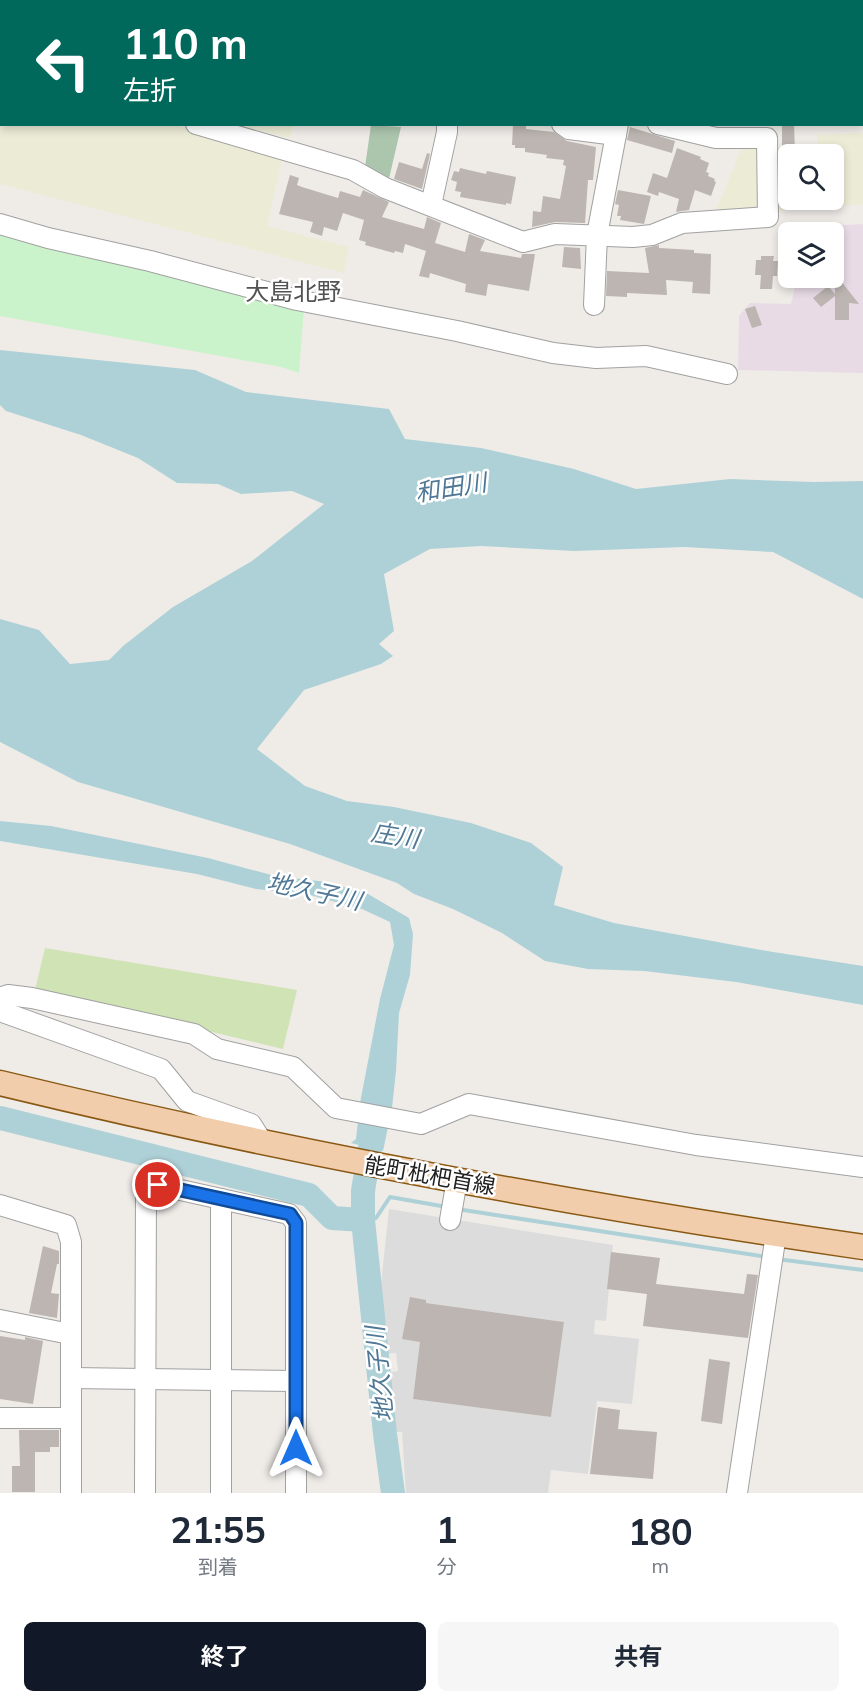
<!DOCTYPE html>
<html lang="ja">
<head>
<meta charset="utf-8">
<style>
  :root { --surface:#fff; --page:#f6f6f7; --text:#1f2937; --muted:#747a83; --accent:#111827 }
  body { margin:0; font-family:Mulish,"Noto Sans JP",sans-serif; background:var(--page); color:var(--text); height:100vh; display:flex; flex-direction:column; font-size:22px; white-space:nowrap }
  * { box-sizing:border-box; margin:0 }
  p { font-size:20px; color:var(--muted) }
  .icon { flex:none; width:33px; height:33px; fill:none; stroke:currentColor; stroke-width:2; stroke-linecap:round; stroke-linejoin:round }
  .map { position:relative; height:1493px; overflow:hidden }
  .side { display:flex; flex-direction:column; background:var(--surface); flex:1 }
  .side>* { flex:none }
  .guide { position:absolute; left:0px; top:0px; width:864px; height:126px; box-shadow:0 3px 9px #0003; background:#00695c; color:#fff; overflow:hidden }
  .fabs { position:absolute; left:778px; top:144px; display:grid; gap:12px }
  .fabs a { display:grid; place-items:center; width:66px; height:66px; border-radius:9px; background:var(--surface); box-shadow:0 3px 9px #0003; font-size:30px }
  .pin { position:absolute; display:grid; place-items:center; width:51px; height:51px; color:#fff; margin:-26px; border:3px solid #fff; border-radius:50%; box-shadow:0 2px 6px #0007 }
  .me { position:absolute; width:66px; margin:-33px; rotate:0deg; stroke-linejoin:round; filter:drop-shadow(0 0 4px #0008) }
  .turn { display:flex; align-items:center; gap:21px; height:126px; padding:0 24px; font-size:27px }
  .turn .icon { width:78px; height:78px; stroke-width:2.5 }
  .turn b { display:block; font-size:42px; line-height:51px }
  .eta { display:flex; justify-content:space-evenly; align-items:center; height:102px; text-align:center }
  .eta b { font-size:36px; font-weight:700; line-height:42px }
  .action { display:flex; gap:12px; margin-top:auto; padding:12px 24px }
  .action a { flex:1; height:69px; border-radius:9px; background:var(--accent); color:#fff; font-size:24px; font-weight:700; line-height:69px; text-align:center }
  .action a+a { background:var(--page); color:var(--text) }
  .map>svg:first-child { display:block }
  .industrial { fill:#e8dbe6 }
  .farmland { fill:#ecebd6 }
  .grass { fill:#cfe3b4 }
  .cemetery { fill:#acc5ad }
  .park { fill:#cbf3cb }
  .parking { fill:#dcdcdc; fill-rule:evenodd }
  .water { fill:#aed1d7 }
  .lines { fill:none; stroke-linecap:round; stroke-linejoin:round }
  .stream { stroke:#aed1d7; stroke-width:4 }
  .river { stroke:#aed1d7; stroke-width:24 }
  .building { fill:#bcb5b1 }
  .minor-casing { stroke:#a1a1a1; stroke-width:22 }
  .major-casing { stroke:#895813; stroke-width:27 }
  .minor { stroke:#fff; stroke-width:20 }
  .major { stroke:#f1cdab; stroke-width:24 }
  .route-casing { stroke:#114b97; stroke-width:15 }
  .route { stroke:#1a73e8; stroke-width:10 }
  .labels { text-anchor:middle; stroke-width:5; stroke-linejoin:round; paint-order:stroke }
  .street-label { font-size:22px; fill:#202020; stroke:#fff }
  .neighbourhood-label { font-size:24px; fill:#535353; stroke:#fff }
  .water-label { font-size:24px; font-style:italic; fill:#507896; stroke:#fff }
</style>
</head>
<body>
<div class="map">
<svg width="863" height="1493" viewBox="0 0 863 1493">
  <rect width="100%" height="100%" fill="#efece8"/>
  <path class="industrial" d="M863,224V373L738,370L739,316L750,303L791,304L797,278H834V232H801L802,228Z"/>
  <g class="farmland">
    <path d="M0,77L2,124L174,125L283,154L267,226L349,247L344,273L0,184Z"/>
    <path d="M237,125H293L290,138Z"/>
    <path d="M863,133V204L773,211V159H789V200H834V154H818L817,135Z"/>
    <path d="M762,142V214L714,215L744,143Z"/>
  </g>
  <path class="grass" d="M45,948L297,990L283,1049L35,990Z"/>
  <path class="cemetery" d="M371,125L401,127L388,183L365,167Z"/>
  <path class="park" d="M0,227L188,281L304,309L299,373L281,367L0,316Z"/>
  <path class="parking" d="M389,1209L613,1245L606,1321L595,1320L594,1334L639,1339L632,1404L597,1401L588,1474L551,1470L548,1493H406L402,1432H393L387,1373L398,1371L396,1353L386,1354L381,1284ZM426,1303L564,1322L551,1417L413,1399Z"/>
  <g class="water">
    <path d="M0,350L195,370L246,392L389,409L405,439L481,448L574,469L636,489L730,479L814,482L863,481V599L773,552L685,547L574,551L481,546L430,549L384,574L394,631L379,644L393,656L381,664L304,690L257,749L305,786L347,801L394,807L471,823L531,843L563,867L554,905L614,923L767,951L863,966V1005L736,982L644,971L588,969L545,961L502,933L453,909L414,894L397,883L290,844L78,782L0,742V619L39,630L70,664L109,660L123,646L173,607L252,561L324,504L292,491L241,494L218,484L177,483L138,458L81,435L6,411L0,405Z"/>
    <path d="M0,821L51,826L208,858L275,876L327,882L368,894L409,918L413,934L410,975L399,1013L396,1071L392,1108L383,1151L351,1143L356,1139L360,1103L380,999L394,945L390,922L362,909L310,895L256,889L197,874L0,841Z"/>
  </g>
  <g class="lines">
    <g class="stream">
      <path d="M77,0L83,2"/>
      <path d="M511,0L519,2"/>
      <path d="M400,2L406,0"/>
      <path d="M862,28H863"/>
      <path d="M457,1209L767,1257"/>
      <path d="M363,1220L376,1218L390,1197L447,1207"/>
      <path d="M777,1259L863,1270"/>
    </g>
    <g class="river">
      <path d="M375,1117L363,1191V1220L385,1434L393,1493"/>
      <path d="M0,1118L309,1195L332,1218L363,1220"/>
    </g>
  </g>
  <g class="building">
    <path d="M782,124H794L795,154H782Z"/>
    <path d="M513,125L526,126V129L554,132L567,141L596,147L593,180H588L585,223L555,222L532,227L533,211L541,212L543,196L560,199L566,166L563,165L564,160L546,158L547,155L525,152V148H515V145H512Z"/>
    <path d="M630,127L675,141L672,153L627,140Z"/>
    <path d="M677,148L701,157L700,159L709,163L706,172L709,173L708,176L715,179L714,181L716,182L711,196L695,190L689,210L676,212L679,199L659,192L658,196L647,192L653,173L667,178Z"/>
    <path d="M427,153L430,154L422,189L394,179L399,162L422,169Z"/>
    <path d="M460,168L486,174L487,171L516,177L511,204L506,203V205L460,197L461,192L455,191L457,182L451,180L454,171L459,172Z"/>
    <path d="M290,175L299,178L297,185L302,187L338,198L340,191L360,197L363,190L389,202L382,217L424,229L427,217L441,223L435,243L465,252L469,234L485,240L480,251L521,258L522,254H535L529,291L488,284L486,296L465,292L466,284L430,273L429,278L419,276L426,251L405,244L403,253L395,251L394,253L365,245L366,242L359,240L364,220L343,213L337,231L324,227L322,236L310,232L313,222L279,214Z"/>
    <path d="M618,190L651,196L644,224L620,220L621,216H617L619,205L615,204Z"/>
    <path d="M659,245V248L694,250V253L711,254L710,294L692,293L693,282L666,280L667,295L627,293V297L606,296L607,271L649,273L645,248Z"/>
    <path d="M564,247L580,248L581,269L562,267Z"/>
    <path d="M761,256H774L773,261H778L777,276H773L772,289H760L761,275H755L756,260H761Z"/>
    <path d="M841,281L859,304L849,303V320H835V296L821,307L813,298L828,286L835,294V287Z"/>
    <path d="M755,306L762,325L752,328L745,309Z"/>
    <path d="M43,1246L59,1251V1264H57L51,1293L59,1294L57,1318L29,1313Z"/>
    <path d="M611,1252L660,1258L656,1284L744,1294L747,1274L758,1275L748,1338L643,1326L647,1294L607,1289Z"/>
    <path d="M410,1297L426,1300V1303L564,1322L551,1417L413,1399L420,1342L402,1339Z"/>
    <path d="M0,1336L25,1340V1337L43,1341L33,1404L0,1399Z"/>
    <path d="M709,1359L730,1362L722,1424L701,1421Z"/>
    <path d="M598,1407L620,1410L618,1429L657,1432L653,1479L590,1474Z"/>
    <path d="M19,1430H59V1447H50V1452H35V1492H12V1466H20Z"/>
  </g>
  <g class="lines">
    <defs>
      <g id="minor">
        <path d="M446,0L447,2"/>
        <path d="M836,2V0"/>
        <path d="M0,69H2"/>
        <path d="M196,124L353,170L385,188L523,242L555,234L633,237L652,235L682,223L768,217L767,138H716L658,124"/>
        <path d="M562,124L569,129L616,135"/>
        <path d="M431,205L447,132V124"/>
        <path d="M0,224L48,238L150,261L297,300L457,331L553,353L596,358L646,356L727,374"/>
        <path d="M594,305L597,235L618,124"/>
        <path d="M0,998L8,995L32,998L194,1034L217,1049L293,1067L336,1108L421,1124L469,1104L696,1145L863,1167"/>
        <path d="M0,1011L161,1069L187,1101L251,1124L263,1143"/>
        <path d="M221,1199V1493"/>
        <path d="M0,1205L66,1225L71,1242V1493"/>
        <path d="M450,1220L457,1180"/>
        <path d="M0,1320L70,1334"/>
        <path d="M71,1378L296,1381"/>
        <path d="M0,1418H70"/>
        <path d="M145,1493L146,1185H158L289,1214L296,1223V1493"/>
        <path d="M737,1493L776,1234"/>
      </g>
      <g id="major">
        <path d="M160,0L169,2"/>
        <path d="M605,0L614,2"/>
        <path d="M266,2L277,0"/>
        <path d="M862,14H863"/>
        <path d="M0,1083C285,1152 573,1205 863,1247"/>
      </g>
    </defs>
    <use href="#minor" class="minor-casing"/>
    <use href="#major" class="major-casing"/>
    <use href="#minor" class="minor"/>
    <use href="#major" class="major"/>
  </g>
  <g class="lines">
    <defs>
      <path id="route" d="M158,1185L290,1214L296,1223V1448"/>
    </defs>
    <use href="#route" class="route-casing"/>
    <use href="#route" class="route"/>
  </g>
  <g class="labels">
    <g class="street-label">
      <text transform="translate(430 1175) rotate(10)" y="8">能町枇杷首線</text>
    </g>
    <g class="neighbourhood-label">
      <text x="293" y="300">大島北野</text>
    </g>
    <g class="water-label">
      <text transform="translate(451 488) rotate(-9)" y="8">和田川</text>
      <text transform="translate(395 836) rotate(9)" y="8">庄川</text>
      <text transform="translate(314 892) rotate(12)" y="8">地久子川</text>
      <text transform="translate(380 1374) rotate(-96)" y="8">地久子川</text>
    </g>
  </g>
</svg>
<div class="fabs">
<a><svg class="icon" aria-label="search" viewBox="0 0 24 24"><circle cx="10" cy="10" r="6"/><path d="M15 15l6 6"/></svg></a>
<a><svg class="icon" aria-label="layers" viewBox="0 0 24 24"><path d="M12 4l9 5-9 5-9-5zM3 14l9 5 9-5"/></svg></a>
</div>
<div class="pin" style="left:158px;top:1185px;background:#d93025"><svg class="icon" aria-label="arrive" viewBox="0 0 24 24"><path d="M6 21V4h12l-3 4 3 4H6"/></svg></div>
<svg class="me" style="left:296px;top:1448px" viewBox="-20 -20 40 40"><path d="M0-17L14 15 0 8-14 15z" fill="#1a73e8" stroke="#fff" stroke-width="4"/></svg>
<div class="guide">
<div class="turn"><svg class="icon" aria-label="left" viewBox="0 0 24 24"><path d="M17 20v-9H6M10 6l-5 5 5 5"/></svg><div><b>110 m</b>左折</div></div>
</div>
</div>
<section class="side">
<div class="eta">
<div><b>21:55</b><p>到着</p></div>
<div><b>1</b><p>分</p></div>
<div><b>180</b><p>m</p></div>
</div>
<div class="action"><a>終了</a><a>共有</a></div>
</section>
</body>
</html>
